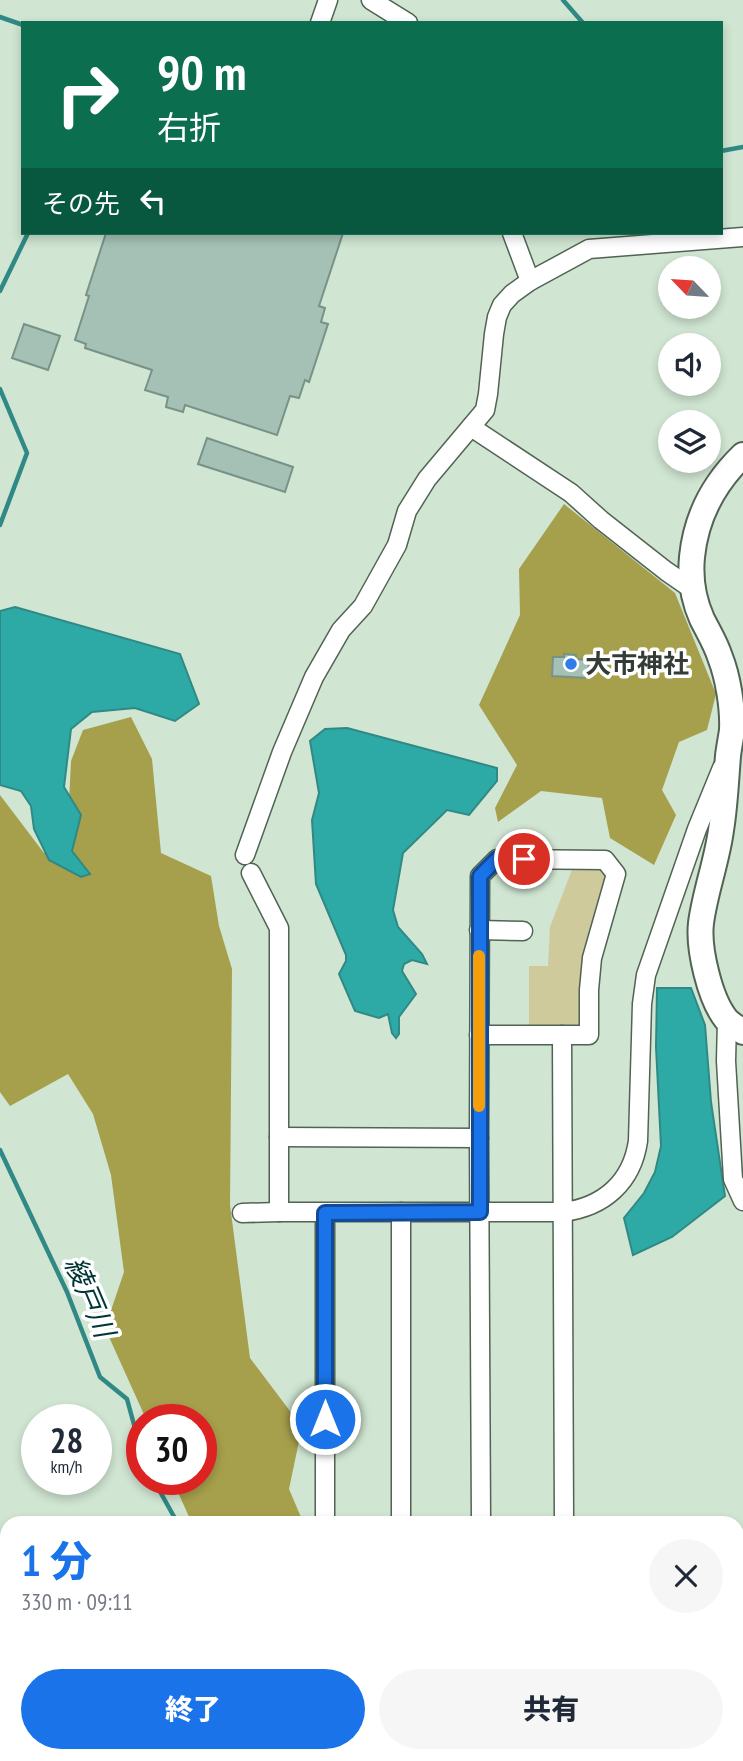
<!DOCTYPE html>
<html lang="ja">
<head>
<meta charset="utf-8">
<style>
  :root { --surface:#fff; --page:#f6f6f7; --text:#1f2937; --muted:#747a83; --accent:#1a73e8 }
  body { margin:0; font-family:"PT Sans Narrow","Noto Sans JP",sans-serif; background:var(--page); color:var(--text); height:100vh; display:flex; flex-direction:column; font-size:26px; white-space:nowrap }
  * { box-sizing:border-box; margin:0 }
  p { font-size:23px; color:var(--muted) }
  .icon { flex:none; width:38px; height:38px; fill:none; stroke:currentColor; stroke-width:2; stroke-linecap:round; stroke-linejoin:round }
  .map { position:relative; flex:1; overflow:hidden }
  .sheet { position:absolute; left:0px; top:1516px; width:744px; height:247px; display:flex; flex-direction:column; background:var(--surface); border-radius:21px 21px 0 0; box-shadow:0 4px 10px #0003 }
  .sheet>* { flex:none }
  .hud { position:absolute; left:21px; top:21px; width:702px; height:214px; border-radius:0px; box-shadow:0 4px 10px #0003; background:#0b6e4f; color:#fff; overflow:hidden }
  .needle { width:46px; rotate:295deg }
  .controls { position:absolute; left:658px; top:256px; display:grid; gap:14px }
  .controls a { display:grid; place-items:center; width:63px; height:63px; border-radius:50%; background:var(--surface); box-shadow:0 4px 10px #0003; font-size:35px }
  .speed { position:absolute; left:21px; top:1404px; display:flex; gap:14px; font-size:35px; font-weight:700; text-align:center }
  .speed>* { display:grid; place-content:center; width:91px; height:91px; border-radius:50%; background:var(--surface); box-shadow:0 4px 10px #0003; line-height:1 }
  .speed small { font-size:18px; font-weight:400 }
  .speed .limit { border:10px solid #d22; background:#fff; color:#111 }
  .pin { position:absolute; display:grid; place-items:center; width:60px; height:60px; color:#fff; margin:-30px; border:4px solid #fff; border-radius:50%; box-shadow:0 2px 7px #0007 }
  .me { position:absolute; width:77px; margin:-38px; rotate:0deg; stroke-linejoin:round; filter:drop-shadow(0 0 5px #0008) }
  .turn { display:flex; align-items:center; gap:24px; height:147px; padding:0 21px; font-size:32px }
  .turn .icon { width:91px; height:91px; stroke-width:2.5 }
  .turn b { display:block; font-size:49px; line-height:60px }
  .then { display:flex; align-items:center; height:66px; padding:0 21px; background:#0003; gap:14px; font-size:26px }
  .round { display:grid; place-items:center; flex:none; width:74px; height:74px; border-radius:37px; background:var(--page) }
  .overview { display:flex; align-items:center; justify-content:space-between; height:119px; padding:0 21px }
  h1 { font-size:42px; font-weight:800; line-height:52px; color:var(--accent) }
  .button { display:flex; gap:14px; margin-top:auto; padding:14px 21px }
  .button a { flex:1; height:80px; border-radius:42px; background:var(--accent); color:#fff; font-size:28px; font-weight:800; line-height:80px; text-align:center }
  .button a+a { background:var(--page); color:var(--text) }
  .map>svg:first-child { display:block }
  .green { fill:#ceca9b }
  .forest { fill:#a69f4c }
  .water { fill:#2eaaa6; stroke:#308984; stroke-width:2 }
  .lines { fill:none; stroke-linecap:round; stroke-linejoin:round }
  .stream { stroke:#308984; stroke-width:4.5 }
  .building { fill:#a5c1b6; stroke:#779287; stroke-width:2 }
  .street-casing { stroke:#516353; stroke-width:21 }
  .secondary-casing { stroke:#516353; stroke-width:28 }
  .street { stroke:#fff; stroke-width:18 }
  .secondary { stroke:#fff; stroke-width:24 }
  .route-casing { stroke:#114b97; stroke-width:18 }
  .route { stroke:#1a73e8; stroke-width:12 }
  .slow { stroke:#f59e0b; stroke-width:12 }
  .poi-dot { fill:#2e7de9; stroke:#fff; stroke-width:2.5 }
  .labels { text-anchor:middle; stroke-width:7; stroke-linejoin:round; paint-order:stroke }
  .poi-label { font-size:26px; font-weight:bold; fill:#343d35; stroke:#fff; text-anchor:start }
  .water-label { font-size:28px; font-style:italic; fill:#003736; stroke:#fff }
</style>
</head>
<body>
<div class="map">
<svg width="743" height="1761" viewBox="0 0 743 1761">
  <rect width="100%" height="100%" fill="#d0e5d2"/>
  <path class="green" d="M602,866L609,875L581,1024L577,1028L529,1026V966H548L550,927L573,867Z"/>
  <g class="forest">
    <path d="M564,504L675,593L716,694L707,730L679,742L662,790L676,815L654,865L610,838L602,798L541,791L498,822L495,808L517,765L479,705L520,615L519,569Z"/>
    <path d="M131,717L152,759L161,853L211,876L219,926L232,969L230,1205L250,1358L302,1427L289,1489L303,1522H193L190,1519L172,1479H201V1419H146L105,1328L124,1272L111,1175L93,1114L68,1074L10,1106L0,1092V795L44,853L67,844L71,761L83,730Z"/>
  </g>
  <g class="water">
    <path d="M15,607L180,654L199,704L175,721L135,708L92,712L71,729L64,787L81,815L72,851L90,874L81,877L49,860L34,829L31,806L21,791L0,785V611Z"/>
    <path d="M347,728L497,768V781L469,815L447,810L403,853L393,910L398,927L422,954L427,964L412,960L404,964L402,971L416,994L399,1017V1034L396,1038L392,1033L388,1014L379,1018L355,1011L339,974L346,961V955L316,884L312,820L319,793L310,741L325,729Z"/>
    <path d="M657,988H691L705,1025L711,1102L725,1196L672,1237L633,1255L624,1218L644,1193L655,1172L661,1146L656,1047Z"/>
    <path d="M737,1564L743,1565V1755L738,1756L732,1755H737V1693L739,1689L737,1667Z"/>
  </g>
  <g class="lines">
    <g class="stream">
      <path d="M563,0L583,23"/>
      <path d="M0,17L23,25"/>
      <path d="M721,151L743,147"/>
      <path d="M0,291L28,233"/>
      <path d="M0,389L27,453L0,525"/>
      <path d="M0,1150L67,1292L100,1377L127,1399L142,1454"/>
      <path d="M153,1479L177,1522"/>
      <path d="M353,1755L357,1761"/>
      <path d="M50,1761L53,1755"/>
    </g>
  </g>
  <g class="building">
    <path d="M106,233H343L319,306L325,308L321,322L328,324L309,382L305,380L299,398L290,396L277,435L185,405L183,412L166,407L168,397L145,390L152,370L85,348L86,344L75,340L89,296L86,295Z"/>
    <path d="M24,324L60,336L48,370L12,358Z"/>
    <path d="M207,438L293,467L285,492L198,464Z"/>
    <path d="M564,654L576,655V659L589,660L588,678L552,676L553,657H564Z"/>
  </g>
  <g class="lines">
    <defs>
      <g id="street">
        <path d="M371,0L408,23"/>
        <path d="M320,23L328,0"/>
        <path d="M512,233L530,281"/>
        <path d="M471,427L571,493L601,520L666,571L692,589"/>
        <path d="M245,855L282,752L314,677L341,630L363,606L397,545L407,511L427,479L485,410L488,394L494,334L497,317L502,305L512,294L530,281L589,249L743,237"/>
        <path d="M251,873L279,928V1212H563C604,1207 632,1182 638,1141L642,1004L646,975L697,829L722,768"/>
        <path d="M479,930L523,931"/>
        <path d="M727,1020L726,1061L733,1179L743,1201"/>
        <path d="M479,1035H562"/>
        <path d="M279,1137L479,1138"/>
        <path d="M401,1212V1522"/>
        <path d="M242,1213L279,1212"/>
        <path d="M325,1213V1522"/>
        <path d="M481,1522L479,1138L480,876L497,859L605,860L616,874L592,958L589,990V1035H562L564,1522"/>
        <path d="M408,1755L411,1761"/>
        <path d="M486,1755V1761"/>
        <path d="M709,1755L712,1761"/>
        <path d="M558,1761V1755"/>
      </g>
      <path id="secondary" d="M743,455C714,483 696,516 692,557C690,578 693,599 702,619C708,631 716,644 720,657C728,677 733,708 732,730C731,738 729,747 728,756C726,780 725,806 721,830C717,861 705,892 701,923C698,949 710,999 726,1019C730,1024 738,1028 743,1032"/>
    </defs>
    <use href="#street" class="street-casing"/>
    <use href="#secondary" class="secondary-casing"/>
    <use href="#street" class="street"/>
    <use href="#secondary" class="secondary"/>
  </g>
  <g class="lines">
    <defs>
      <path id="route" d="M325,1419V1213L480,1212V876L497,859H524"/>
    </defs>
    <use href="#route" class="route-casing"/>
    <use href="#route" class="route"/>
    <path class="slow" d="M479,1106V956"/>
  </g>
  <circle class="poi-dot" cx="571" cy="664" r="7"/>
  <g class="labels">
    <g class="poi-label">
      <text x="585" y="673">大市神社</text>
    </g>
    <g class="water-label">
      <text transform="translate(90 1297) rotate(67)" y="10">綾戸川</text>
    </g>
  </g>
</svg>
<div class="controls">
<a><svg class="needle" viewBox="-14 -14 28 28"><path d="M0-13l5 13h-10z" fill="#e53935"/><path d="M0 13l5-13h-10z" fill="#747a83"/></svg></a>
<a><svg class="icon" aria-label="sound" viewBox="0 0 24 24"><path d="M4 9h4l5-4v14l-5-4H4zM17 9q2 3 0 6"/></svg></a>
<a><svg class="icon" aria-label="layers" viewBox="0 0 24 24"><path d="M12 4l9 5-9 5-9-5zM3 14l9 5 9-5"/></svg></a>
</div>
<div class="speed"><div>28<small>km/h</small></div><div class="limit">30</div></div>
<div class="pin" style="left:524px;top:859px;background:#d93025"><svg class="icon" aria-label="arrive" viewBox="0 0 24 24"><path d="M6 21V4h12l-3 4 3 4H6"/></svg></div>
<svg class="me" style="left:325px;top:1419px" viewBox="-20 -20 40 40"><circle r="17" fill="#1a73e8" stroke="#fff" stroke-width="3"/><path d="M0-11L8 9 0 5-8 9z" fill="#fff"/></svg>
<div class="hud">
<div class="turn"><svg class="icon" aria-label="right" viewBox="0 0 24 24"><path d="M7 20v-9h11M14 6l5 5-5 5"/></svg><div><b>90 m</b>右折</div></div>
<div class="then">その先<svg class="icon" aria-label="left" viewBox="0 0 24 24"><path d="M17 20v-9H6M10 6l-5 5 5 5"/></svg></div>
</div>
<section class="sheet">
<div class="overview"><div><h1>1 分</h1><p>330 m · 09:11</p></div><a class="round"><svg class="icon" aria-label="close" viewBox="0 0 24 24"><path d="M6 6l12 12M18 6L6 18"/></svg></a></div>
<div class="button"><a>終了</a><a>共有</a></div>
</section>
</div>
</body>
</html>
